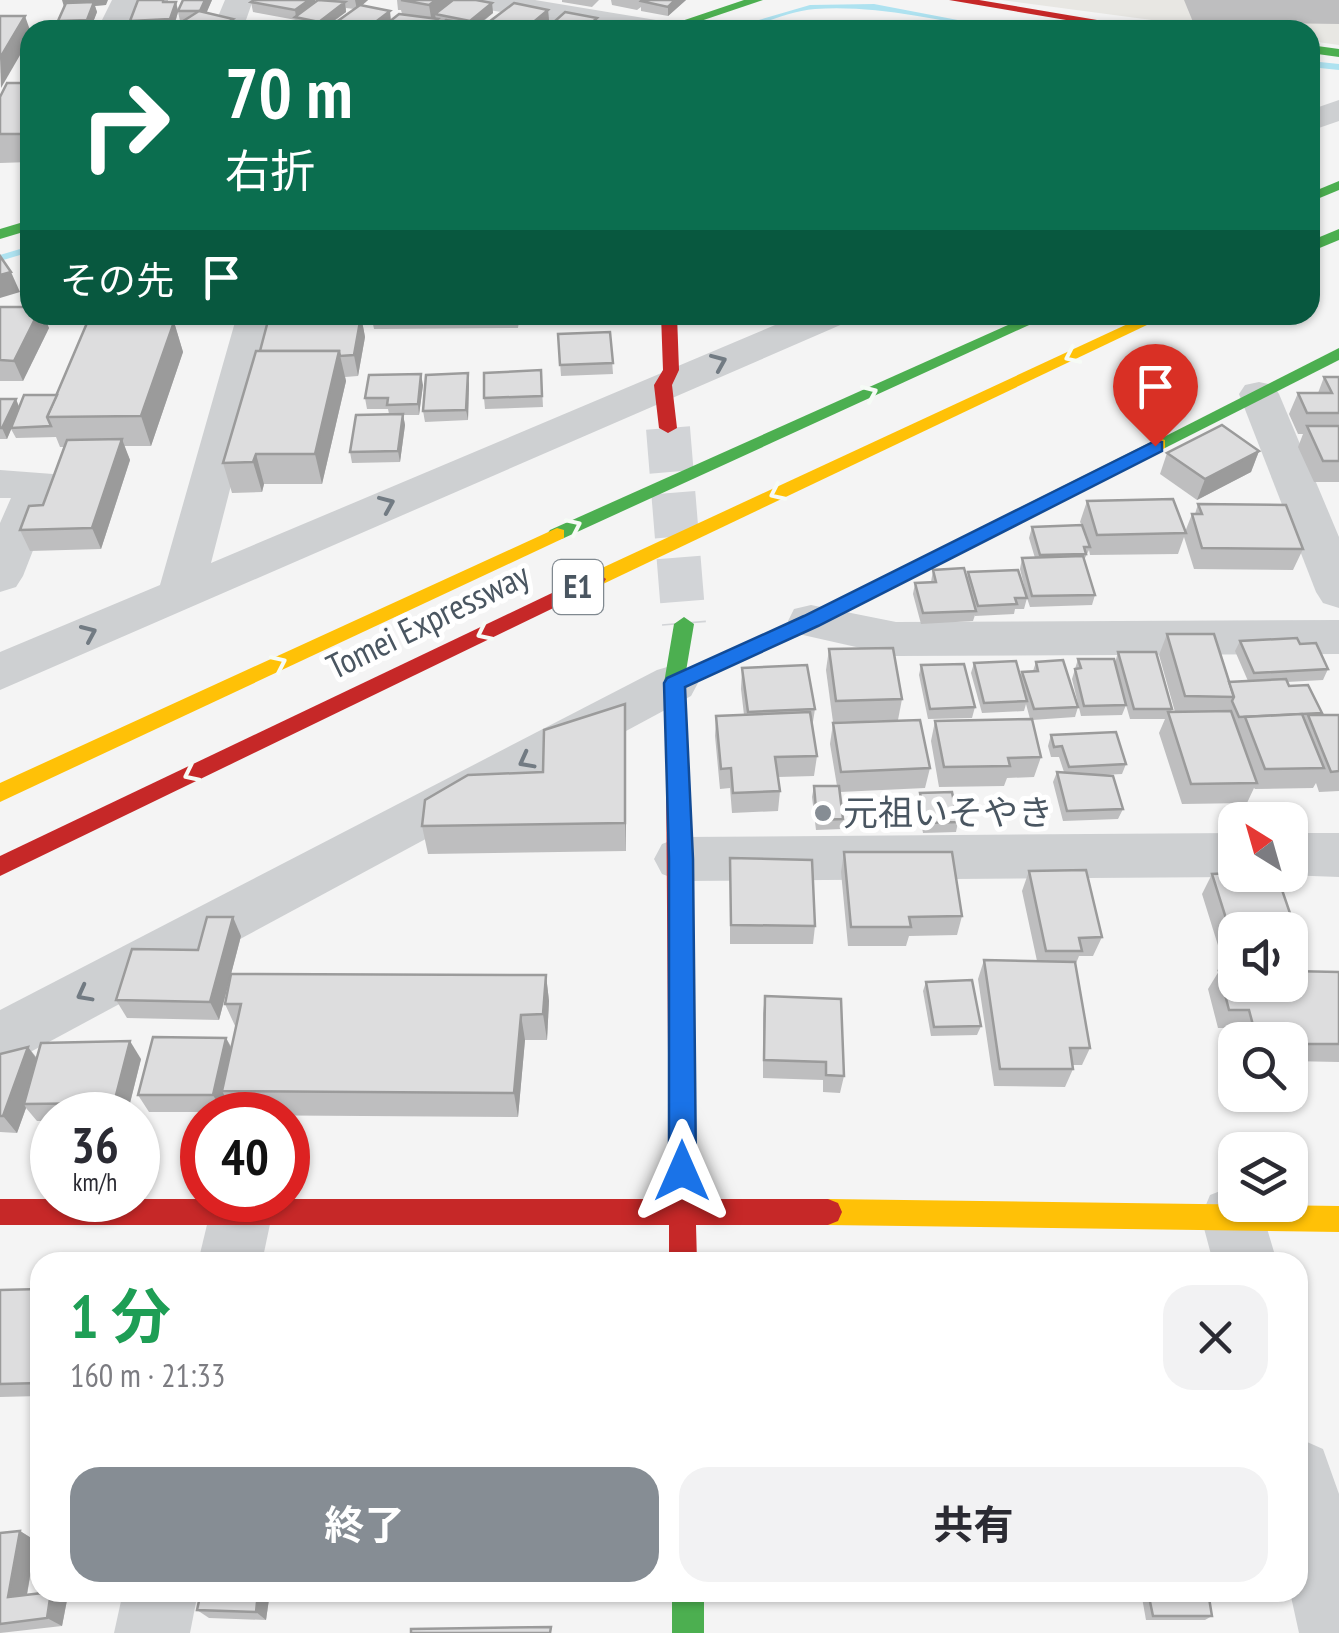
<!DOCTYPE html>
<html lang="ja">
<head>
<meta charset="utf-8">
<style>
  :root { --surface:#fff; --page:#f2f2f3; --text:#2b2b33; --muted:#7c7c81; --accent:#868d94 }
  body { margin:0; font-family:"PT Sans Narrow","Noto Sans JP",sans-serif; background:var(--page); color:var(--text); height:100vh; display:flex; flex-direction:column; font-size:38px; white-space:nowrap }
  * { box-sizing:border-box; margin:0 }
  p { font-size:32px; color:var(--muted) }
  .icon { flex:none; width:55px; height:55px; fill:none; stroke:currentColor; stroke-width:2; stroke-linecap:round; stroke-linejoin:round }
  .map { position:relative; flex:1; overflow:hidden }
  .drawer { position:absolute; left:30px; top:1252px; width:1278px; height:350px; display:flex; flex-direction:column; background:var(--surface); border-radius:30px; box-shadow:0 2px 8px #0004 }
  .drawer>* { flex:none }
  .top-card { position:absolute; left:20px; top:20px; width:1300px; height:305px; border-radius:30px; box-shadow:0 2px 8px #0004; background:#0b6e4f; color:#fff; overflow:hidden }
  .needle { width:65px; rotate:323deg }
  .controls { position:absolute; left:1218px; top:802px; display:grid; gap:20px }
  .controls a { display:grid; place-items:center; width:90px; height:90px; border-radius:20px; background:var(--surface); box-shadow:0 2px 8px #0004; font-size:50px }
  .speed { position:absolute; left:30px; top:1092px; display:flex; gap:20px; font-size:50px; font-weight:700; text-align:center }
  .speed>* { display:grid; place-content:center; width:130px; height:130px; border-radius:50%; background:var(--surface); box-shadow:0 2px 8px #0004; line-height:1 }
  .speed small { font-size:25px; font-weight:400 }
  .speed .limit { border:15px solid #d22; background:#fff; color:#111 }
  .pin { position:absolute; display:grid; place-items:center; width:85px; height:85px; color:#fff; margin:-102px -42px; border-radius:50% 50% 50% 0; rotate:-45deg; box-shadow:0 0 10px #0007 }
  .pin .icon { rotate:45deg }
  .me { position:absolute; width:110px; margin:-55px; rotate:0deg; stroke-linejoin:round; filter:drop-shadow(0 0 8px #0008) }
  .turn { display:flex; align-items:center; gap:35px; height:210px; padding:0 40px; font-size:45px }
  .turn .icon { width:130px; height:130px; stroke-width:2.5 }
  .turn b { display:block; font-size:70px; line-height:85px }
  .then { display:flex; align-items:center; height:95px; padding:0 40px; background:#0003; gap:20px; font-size:38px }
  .round { display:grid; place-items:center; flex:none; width:105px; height:105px; border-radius:30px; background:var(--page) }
  .head { display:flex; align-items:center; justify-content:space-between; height:170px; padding:0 40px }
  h1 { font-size:60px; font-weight:700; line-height:75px; color:#1e9e55 }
  .primary-button { display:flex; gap:20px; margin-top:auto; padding:20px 40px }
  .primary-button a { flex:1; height:115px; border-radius:30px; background:var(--accent); color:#fff; font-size:40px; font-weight:700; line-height:115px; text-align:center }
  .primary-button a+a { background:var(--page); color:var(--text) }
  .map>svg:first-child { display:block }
  .commercial { fill:#e8e7e3 }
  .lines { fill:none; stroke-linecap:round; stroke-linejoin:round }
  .stream { fill:#aee2f0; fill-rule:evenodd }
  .secondary-tunnel { stroke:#d2d4d7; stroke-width:44; stroke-dasharray:44 21; stroke-linecap:butt }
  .street { fill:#ced0d2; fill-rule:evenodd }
  .fast { fill:#4caf50; fill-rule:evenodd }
  .slow { fill:#ffc107; fill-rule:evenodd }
  .jam { fill:#c62828; fill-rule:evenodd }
  .wall { fill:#bebebf; fill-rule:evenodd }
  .shaded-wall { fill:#9b9b9b }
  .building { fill:#ddddde; stroke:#9b9b9b; stroke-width:2.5 }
  .oneway { stroke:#f6fbf6 }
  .oneway2 { stroke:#727b83 }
  .route { fill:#1a73e8; stroke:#114b97; stroke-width:2.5 }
  .poi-dot { fill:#868d94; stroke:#fff; stroke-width:4 }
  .labels { text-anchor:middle; stroke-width:10; stroke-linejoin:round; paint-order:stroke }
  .shield { fill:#fff; stroke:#808990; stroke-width:2.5 }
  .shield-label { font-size:32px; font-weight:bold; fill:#4a5661 }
  .street-label { font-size:35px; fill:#4a5661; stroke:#fff }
  .poi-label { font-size:35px; fill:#4a5661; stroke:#fff; text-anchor:start }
</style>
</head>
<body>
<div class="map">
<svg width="1339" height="1633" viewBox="0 0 1339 1633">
  <rect width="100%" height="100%" fill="#f4f4f4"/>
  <path class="commercial" d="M1001,0H1339V45L1310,41V30H1227Z"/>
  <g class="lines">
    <g class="stream">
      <path d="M874,4L1010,30H992C933,19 875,5 815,9C784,11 756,30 725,30L810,5Z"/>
      <path d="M1310,61L1339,64V70L1310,67Z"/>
      <path d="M30,246V252L0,261V255Z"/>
    </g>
    <path class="secondary-tunnel" d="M668,428L684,624"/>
    <g class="street">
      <path d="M112,0H140L127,30H97Z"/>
      <path d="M225,0H253L246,20L260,24L264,30H217L214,26Z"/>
      <path d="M469,0H535L662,21L673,24L677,30H609L483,9L473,6Z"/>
      <path d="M1339,100V121L1310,131V110Z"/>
      <path d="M237,315H275L211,563L799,315H851L845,323L0,690V652L160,585Z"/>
      <path d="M1259,382L1273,385L1279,394L1339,537V608L1323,603L1316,592L1239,394L1245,385Z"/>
      <path d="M0,470L53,474L59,484L23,576L16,587L0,592V523L11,498H0Z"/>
      <path d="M811,605L896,622L1339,620V654L896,656L794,633L788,621L794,609Z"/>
      <path d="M674,665L691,670L698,683L691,696L21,1057L0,1065V1010L657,670Z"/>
      <path d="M1235,833V875H1240L1235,877L681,881L662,874L654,859L662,844L681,837Z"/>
      <path d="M1290,833H1339V877L1285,875H1290Z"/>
      <path d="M1233,1186L1235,1205H1260L1277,1262H1213L1201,1217L1210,1195Z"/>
      <path d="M213,1200H269L273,1210L262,1262H198Z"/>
      <path d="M1298,1438L1323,1449L1339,1494V1633H1299L1290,1592H1298Z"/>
      <path d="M123,1592H198L190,1633H114Z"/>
    </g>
    <g class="fast">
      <path d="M744,0H763L674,30H655Z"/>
      <path d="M1310,45L1339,49V57L1310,53Z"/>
      <path d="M1339,181V190L1310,202V193Z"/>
      <path d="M30,220V230L0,239V229Z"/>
      <path d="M1339,229V240L1310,252V241Z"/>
      <path d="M1030,315H1051L564,538L557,540L547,534L550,530Z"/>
      <path d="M1339,348V360L1165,448H1153L1150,444Z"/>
      <path d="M684,617L694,624L684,683L688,761L677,769L666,761L664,683L674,624Z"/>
      <rect x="672" y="1592" width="32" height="41"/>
    </g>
    <g class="slow">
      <path d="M1147,315H1168L603,584L596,586L586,579L589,574Z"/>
      <path d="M1159,438L1165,440V448L818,626L681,688H667L664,683L667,678L804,616Z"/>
      <path d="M557,528L564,530V538L0,802V783Z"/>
      <path d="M828,1199L1339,1206V1232L828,1225L818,1221L814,1212L818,1203Z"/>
    </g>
    <g class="jam">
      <path d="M949,0H979L1156,30H1125Z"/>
      <path d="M661,315H677L679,370L672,385L677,428L668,433L659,428L654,385L663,370Z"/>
      <path d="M596,572L606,579L603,584L0,876V856Z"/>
      <path d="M677,753L688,761L696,1199H828L838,1203L842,1212L838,1221L828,1225H696L697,1262H669V1225H0V1199H669L666,761Z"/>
    </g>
  </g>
  <g class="wall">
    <path d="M138,0H168V2H176L178,10L183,0H212L206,13L233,19L235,30H133L130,21ZM178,12L180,21H184L174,27Z"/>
    <path d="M318,0H368L362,5L391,20L402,14L401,10H398L397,0H476L492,3L493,13L478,26L481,30H336L335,23L354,9L346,8V12L323,30H314L297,27L296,20L253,12L251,2H315Z"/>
    <path d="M562,0H599L592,7L562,2Z"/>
    <path d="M611,0H686L668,16L641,11V7L637,10L612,5Z"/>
    <path d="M1184,0H1339V24L1193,22Z"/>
    <path d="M106,5L95,6L97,12L90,30H61L58,21L64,7Z"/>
    <path d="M548,10L549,20L536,30H490L489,22Z"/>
    <path d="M30,69V162L0,163V97L21,83Z"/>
    <path d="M0,307L49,328L23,381H0Z"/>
    <path d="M371,315H520L518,328L374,329Z"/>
    <path d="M701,315H778L763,321H702Z"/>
    <path d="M361,316L365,337L358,376L345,377L346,381L322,484H264L262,492L232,493L223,463L260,351Z"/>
    <path d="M174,322L183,352L151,446H124L130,460L101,549L30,551L20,530L43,505L64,447H60L56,437L16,438L11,429L7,439H0V399L19,407L57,394Z"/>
    <path d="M610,332L613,374L561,376L558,334Z"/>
    <path d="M541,370L543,407L485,409L484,398Z"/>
    <path d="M1324,377H1339V482H1314L1298,447L1303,434H1298L1289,414L1298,393H1318Z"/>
    <path d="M469,384L468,420L425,422L423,411Z"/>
    <path d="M423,385L419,415H403L405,425L400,462L352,463L350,452L389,414L388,409H367L365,398Z"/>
    <path d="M1259,451L1251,472L1197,500L1160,474L1167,453Z"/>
    <path d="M1087,501L1185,532L1192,514H1195L1198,504L1303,549L1293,570L1194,569L1184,537L1178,554L1090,555L1089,550L1084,560L1095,595L1092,605L1030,607L1027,598L1024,609H1015L1014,614L975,616V615L973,621L921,624L913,594L915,583L931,582L933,570L967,579L968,572L1027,597L1020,569L1022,558H1035L1029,538L1032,527L1082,525L1080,522Z"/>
    <path d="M1167,634L1229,682L1248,681L1235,651L1240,641L1300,644L1328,669L1323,680L1287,682L1289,686L1322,713L1320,715H1339V791L1319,792L1316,783L1313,788L1255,789L1254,788L1247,803L1182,804L1159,733L1165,719H1130L1126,705L1122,715L1081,716L1072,679L1078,659L1115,663L1118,652L1172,709L1171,712H1175L1159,655Z"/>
    <path d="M829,649L902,699L898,720L833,722L826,670Z"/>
    <path d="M1036,662L1078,707L1075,717L1032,720L1041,757L1034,777L1007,778L1004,786L939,787L931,741L935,721L1030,719L1026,704L1024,711L982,713L971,673L974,663L1020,679L1022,672L1033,671Z"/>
    <path d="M921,665L975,707L972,718L928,719L919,675Z"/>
    <path d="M742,668L815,709L812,728L817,756L814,776L778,777L780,791L778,811L732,813L730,788L720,789L715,736L716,716L744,715L741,689Z"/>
    <path d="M625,704L626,851L428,854L422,826L543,772Z"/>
    <path d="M833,723L930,768L925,788L840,792L843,819L842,829L816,830L812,797L814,786H837L830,744Z"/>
    <path d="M1051,735L1126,764L1122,774L1102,775L1123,809L1118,819L1063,821L1053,782L1057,772H1064L1059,757H1051L1048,746Z"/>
    <path d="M920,793L958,822L956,832L923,833L917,803Z"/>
    <path d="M844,852L962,916L957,935L909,936L906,946H848L841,872Z"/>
    <path d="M730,858L815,926L813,944H730Z"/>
    <path d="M1029,871L1102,937L1093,956H1079L1075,966L1090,1048L1082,1065H1072L1073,1069L1065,1087L994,1086L978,979L984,960L1037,961L1022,891Z"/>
    <path d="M1235,873V875H1249L1252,885L1280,884L1304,954L1293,971L1339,972V1062L1290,1061V1040H1241L1237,1028H1218L1208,989L1219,971H1226L1202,894L1212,874ZM1235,930H1290V985H1235Z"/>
    <path d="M241,936L219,1020L127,1018L116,1000L198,950Z"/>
    <path d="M546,975L549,1001L547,1040H525L518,1117L235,1115L226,1098L223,1112H149L138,1095L226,1038L232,1048L236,1028L225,1004Z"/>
    <path d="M926,982L981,1026L977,1035L931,1036L923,991Z"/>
    <path d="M765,996L844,1076L840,1093L823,1092V1080L763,1078V1014Z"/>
    <path d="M28,1047L37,1058L141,1059L127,1115H52V1121H37L26,1108L17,1133L0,1132V1054Z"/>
    <path d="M40,1289V1396L0,1397V1290Z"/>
    <path d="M20,1531L36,1541L27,1595L53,1592L67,1600L62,1626L0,1633V1533Z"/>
    <path d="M201,1592H270L266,1620L209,1618L197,1610Z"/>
    <path d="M384,1592H611V1593L389,1599Z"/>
    <path d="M1141,1592H1208L1212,1616L1205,1620H1146Z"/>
  </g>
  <g class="shaded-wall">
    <path d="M62,0H108L106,5L95,6L97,12L90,30L87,20L65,10Z"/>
    <path d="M205,0H212L203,21L200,11Z"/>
    <path d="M309,0H315L316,6L296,17L295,10Z"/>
    <path d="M355,0H368L357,10Z"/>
    <path d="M436,0H457L435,14L436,20L438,19L439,29L438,30H425L432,24L429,5Z"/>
    <path d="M675,0H686L668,16V7Z"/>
    <path d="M176,2L178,12L173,29L170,19Z"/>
    <path d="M345,2L346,12L321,30L319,22Z"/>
    <path d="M492,3L493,13L471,30L470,21Z"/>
    <path d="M548,10L549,20L536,30H524Z"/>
    <path d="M390,11L391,21L380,30H365Z"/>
    <path d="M25,16L30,30V38L1,88L0,58Z"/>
    <path d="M597,18V28L595,30H584Z"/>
    <path d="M233,19L235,30H216Z"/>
    <path d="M11,272L20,292L0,298V275Z"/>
    <path d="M37,315H44L49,328L23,381L14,361Z"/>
    <path d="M764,315H778L763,321Z"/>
    <path d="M361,316L365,337L358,376L354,355Z"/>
    <path d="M174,322L183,352L151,446L141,416Z"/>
    <path d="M339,351L346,381L322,484L315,454Z"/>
    <path d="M468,373L469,384L468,420L466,410Z"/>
    <path d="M421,374L423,385L419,415L418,404Z"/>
    <path d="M16,399L20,409L7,439L2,428Z"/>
    <path d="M403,414L405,425L400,462L398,451Z"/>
    <path d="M122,439L130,460L101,549L92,528Z"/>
    <path d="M1259,451L1251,472L1197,500L1205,479Z"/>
    <path d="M256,454L264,484L262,492L253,462Z"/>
    <path d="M625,704L626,733V851L625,823Z"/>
    <path d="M233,917L241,936L219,1020L210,1002Z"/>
    <path d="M546,975L549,1001L547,1040L543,1014Z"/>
    <path d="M521,1015L525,1040L518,1117L514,1093Z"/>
    <path d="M226,1038L235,1056L222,1091L226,1098L223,1112L213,1095Z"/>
    <path d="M130,1041L141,1059L127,1115H123L114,1103Z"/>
    <path d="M28,1047L41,1065L24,1104L26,1108L17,1133L3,1116Z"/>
    <path d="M20,1531L36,1541L25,1605L8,1597Z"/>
    <path d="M51,1592L67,1600L62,1626L47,1618Z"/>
    <path d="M258,1592H270L266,1620L256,1612Z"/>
  </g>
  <g class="building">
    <path d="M138,0H163V2H176L170,19L130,21Z"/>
    <path d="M183,0H205L200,11H178Z"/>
    <path d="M254,0H309L295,10L251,2Z"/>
    <path d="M318,0L345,2L319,22L295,17Z"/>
    <path d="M401,0H436L429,5Z"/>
    <path d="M453,0H476L492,3L470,21L435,14Z"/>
    <path d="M642,0H675L668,7L641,1Z"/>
    <path d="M94,2L87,20L58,21L66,3Z"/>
    <path d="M514,3L548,10L524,30L489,22Z"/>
    <path d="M360,5L390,11L365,30L335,23Z"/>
    <path d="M199,11L233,19L216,30H169Z"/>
    <path d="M565,12L597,18L584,30H545Z"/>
    <path d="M399,14L438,19L425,30H379Z"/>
    <path d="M0,16H25L0,58Z"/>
    <path d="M446,20L481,26L477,30H434Z"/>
    <path d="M27,69H30V83H21Z"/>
    <path d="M7,83H30V134H0V97Z"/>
    <path d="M0,256L11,272L0,275Z"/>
    <path d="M0,307H30V315H37L14,361L0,360Z"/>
    <path d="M361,316L354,355L340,356L339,351H260L269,317Z"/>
    <path d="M174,322L141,416L47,417L87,323Z"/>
    <path d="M610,332L613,363L560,365L558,334Z"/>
    <path d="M256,351H339L315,454H256L253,462L223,463Z"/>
    <path d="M541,370L542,396L484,398V373Z"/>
    <path d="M468,373L466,410L423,411L426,375Z"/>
    <path d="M421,374L418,404L387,405L388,398H365L369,375Z"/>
    <path d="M1324,377H1339V413H1307L1298,393H1332Z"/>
    <path d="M24,395H57L47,417L51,426L11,428Z"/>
    <path d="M0,399H16L2,428H0Z"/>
    <path d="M403,414L398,451L350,452L356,415Z"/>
    <path d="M1222,425L1259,451L1205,479L1167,453Z"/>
    <path d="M1307,426H1339V461H1323Z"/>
    <path d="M122,439L92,528L20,530L29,506L43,505L67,440Z"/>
    <path d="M1173,499L1186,533L1097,535L1087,501Z"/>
    <path d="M1198,504L1286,505L1303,549L1202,548L1192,514H1202Z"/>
    <path d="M1082,525L1090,547H1084L1086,554L1040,555L1032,527Z"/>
    <path d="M1083,556L1095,595L1032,596L1022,558Z"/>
    <path d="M964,568L976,611L923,613L915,583L936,582L933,570Z"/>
    <path d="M1018,570L1027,598H1015L1017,604L978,606L968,572Z"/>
    <path d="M1167,634H1214L1234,697L1185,696Z"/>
    <path d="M1297,638L1300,644L1316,643L1328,669L1254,673L1240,641Z"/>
    <path d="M893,648L902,699L836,701L829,649Z"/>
    <path d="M1118,652H1156L1172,709H1134Z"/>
    <path d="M1078,659H1114L1126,705L1084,706L1075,669L1081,668Z"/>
    <path d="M1063,660L1078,707L1034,709L1022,672L1038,671L1036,662Z"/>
    <path d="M1016,661L1027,701L984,703L974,663Z"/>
    <path d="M964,664L975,707L930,709L921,665Z"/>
    <path d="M807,665L815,709L748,712L742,668Z"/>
    <path d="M1286,679L1289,686L1308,685L1322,713L1239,717L1232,701L1234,697L1229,682Z"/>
    <path d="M625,704V823L422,826L425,800L468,775L543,772L544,730Z"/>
    <path d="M1231,711L1257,783L1191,784L1168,712Z"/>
    <path d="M810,712L817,756L775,757L780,791L733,793L731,768L721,769L716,716Z"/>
    <path d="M1302,714L1324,768L1265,769L1245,717Z"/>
    <path d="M1308,715H1339V771L1331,772Z"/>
    <path d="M1032,719L1041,757L1008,758L1010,766L944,767L935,721Z"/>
    <path d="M920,720L930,768L841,772L833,723Z"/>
    <path d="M1116,732L1126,764L1069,767L1062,746L1054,747L1051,735Z"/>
    <path d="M1057,772L1113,776L1123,809L1067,811Z"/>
    <path d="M814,786H839L843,819L817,820Z"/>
    <path d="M952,792L958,822L926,823L920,793Z"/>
    <path d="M844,852H952L962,916L909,917L911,927H851Z"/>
    <path d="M730,858L812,860L815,926L731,925Z"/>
    <path d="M1086,870L1102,937L1079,938L1082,951H1046L1029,871Z"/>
    <path d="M1235,873V875H1249L1252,885L1280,884L1304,954L1290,955V930H1235V947L1212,874Z"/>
    <path d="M207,917H233L210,1002L116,1000L132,949L198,950Z"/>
    <path d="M984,960L1075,962L1090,1048H1070L1073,1069H1000Z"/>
    <path d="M1219,971H1235V985H1290V971L1339,972V1044H1290V1040H1257L1249,1010H1229Z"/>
    <path d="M231,974L546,975L543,1014L521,1015L514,1093L222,1091L241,1004H225Z"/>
    <path d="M972,980L981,1026L934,1027L926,982Z"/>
    <path d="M765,996L841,999L844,1076L826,1075V1062L764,1060Z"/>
    <path d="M153,1037L226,1038L213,1095H138Z"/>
    <path d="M130,1041L114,1103L24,1104L41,1043Z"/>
    <path d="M28,1047L3,1116H0V1054Z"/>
    <path d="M40,1289V1383L0,1384V1290Z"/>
    <path d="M20,1531L8,1597L51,1592L47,1618L0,1624V1533Z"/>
    <path d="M201,1592H258L256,1612L197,1610Z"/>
    <path d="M1148,1592H1208L1212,1616H1153Z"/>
    <path d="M551,1627L550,1633H411V1629Z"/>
  </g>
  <defs><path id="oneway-chevron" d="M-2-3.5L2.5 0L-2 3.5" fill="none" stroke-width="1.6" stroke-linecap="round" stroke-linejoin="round" transform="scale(2.5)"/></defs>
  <g class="oneway">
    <use href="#oneway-chevron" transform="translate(1072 356) rotate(155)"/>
    <use href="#oneway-chevron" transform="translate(870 393) rotate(-24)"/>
    <use href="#oneway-chevron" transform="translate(777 493) rotate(155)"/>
    <use href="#oneway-chevron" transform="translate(574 526) rotate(-25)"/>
    <use href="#oneway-chevron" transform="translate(484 633) rotate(154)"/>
    <use href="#oneway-chevron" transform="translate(279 663) rotate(-25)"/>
    <use href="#oneway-chevron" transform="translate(191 774) rotate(154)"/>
  </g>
  <g class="oneway2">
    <use href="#oneway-chevron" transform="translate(719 362) rotate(-23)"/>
    <use href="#oneway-chevron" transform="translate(387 504) rotate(-23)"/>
    <use href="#oneway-chevron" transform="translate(89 633) rotate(-24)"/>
    <use href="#oneway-chevron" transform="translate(526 761) rotate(152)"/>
    <use href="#oneway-chevron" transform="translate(84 994) rotate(152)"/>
  </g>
  <path class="route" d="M1155,441L1162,442V451L818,626L685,687L693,859L696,1171L692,1180L682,1184L673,1180L669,1171V859L664,683L667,678L804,616Z"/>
  <circle class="poi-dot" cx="823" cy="813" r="10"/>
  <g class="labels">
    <rect class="shield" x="553" y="560" width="50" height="54" rx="8"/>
    <g class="shield-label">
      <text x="578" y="598">E1</text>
    </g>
    <g class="street-label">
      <text transform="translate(428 621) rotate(-26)" y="12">Tomei Expressway</text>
    </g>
    <g class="poi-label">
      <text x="843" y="825">元祖いそやき</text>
    </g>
  </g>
</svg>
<div class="controls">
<a><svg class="needle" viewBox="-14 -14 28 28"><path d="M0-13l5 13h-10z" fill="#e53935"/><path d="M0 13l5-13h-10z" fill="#7c7c81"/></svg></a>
<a><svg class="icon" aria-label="sound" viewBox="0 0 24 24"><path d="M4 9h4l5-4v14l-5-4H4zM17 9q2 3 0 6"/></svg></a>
<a><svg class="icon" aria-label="search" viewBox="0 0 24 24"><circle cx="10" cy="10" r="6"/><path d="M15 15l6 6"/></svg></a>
<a><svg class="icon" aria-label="layers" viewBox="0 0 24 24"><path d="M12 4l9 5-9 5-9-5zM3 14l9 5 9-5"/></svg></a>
</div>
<div class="speed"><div>36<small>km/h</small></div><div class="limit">40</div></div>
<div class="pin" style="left:1155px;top:446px;background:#d93025"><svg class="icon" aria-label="arrive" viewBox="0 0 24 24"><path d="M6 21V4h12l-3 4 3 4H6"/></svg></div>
<svg class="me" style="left:682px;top:1171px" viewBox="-20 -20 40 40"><path d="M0-17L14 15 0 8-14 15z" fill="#1a73e8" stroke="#fff" stroke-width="4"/></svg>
<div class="top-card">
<div class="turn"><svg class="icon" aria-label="right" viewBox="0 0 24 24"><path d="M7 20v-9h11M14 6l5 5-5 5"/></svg><div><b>70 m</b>右折</div></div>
<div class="then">その先<svg class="icon" aria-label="arrive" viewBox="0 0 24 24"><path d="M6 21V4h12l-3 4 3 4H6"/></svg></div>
</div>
<section class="drawer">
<div class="head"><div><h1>1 分</h1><p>160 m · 21:33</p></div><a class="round"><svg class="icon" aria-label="close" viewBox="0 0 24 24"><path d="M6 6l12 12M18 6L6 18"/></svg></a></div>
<div class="primary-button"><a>終了</a><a>共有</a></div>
</section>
</div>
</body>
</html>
